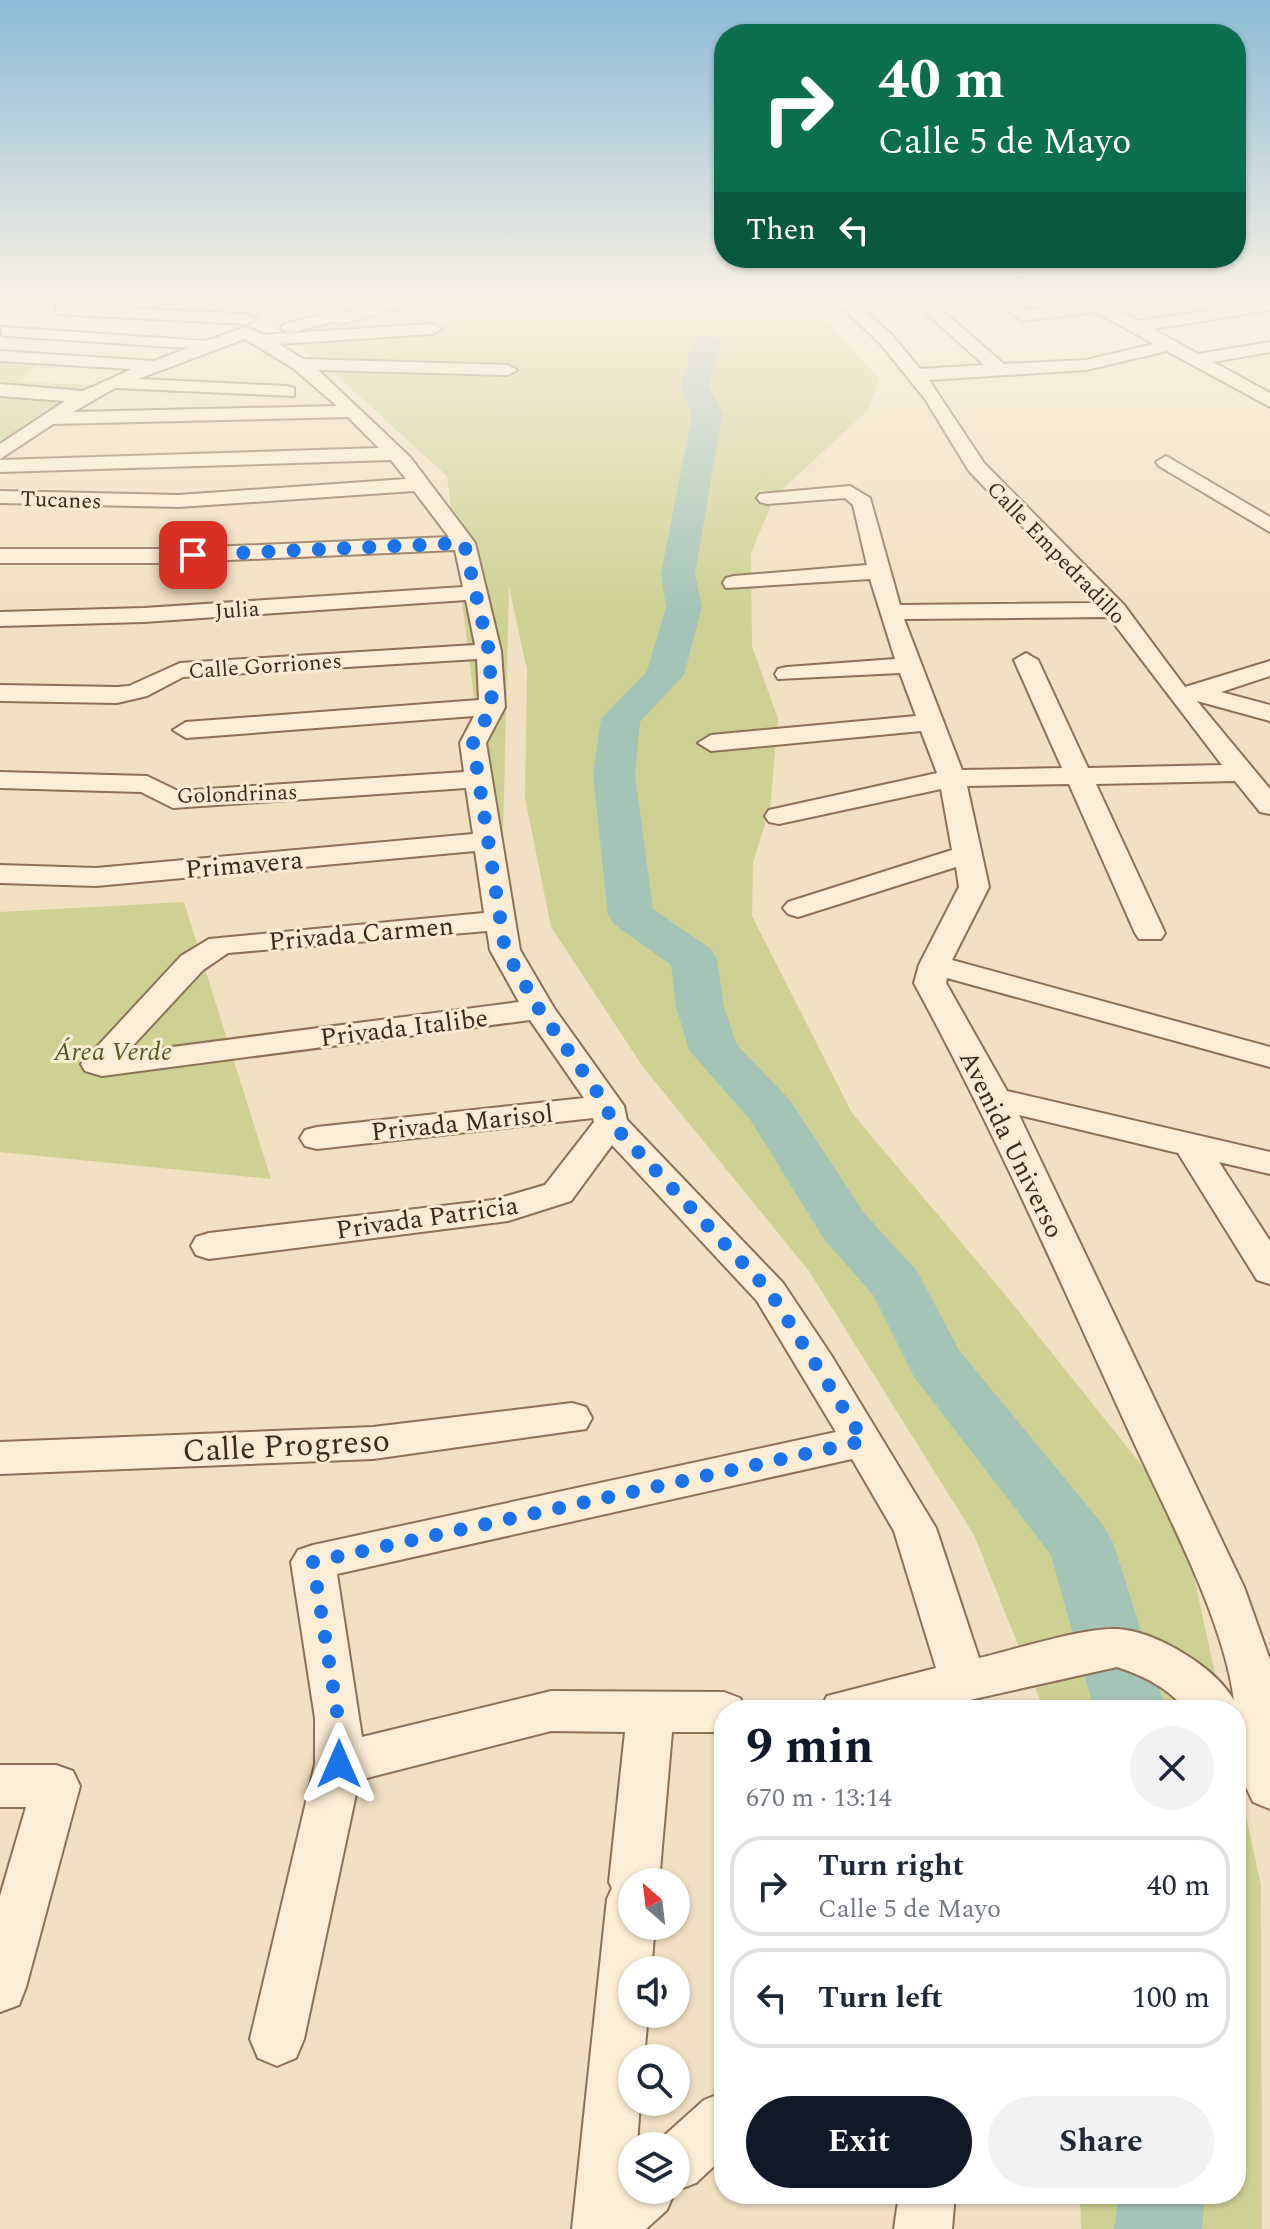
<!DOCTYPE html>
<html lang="en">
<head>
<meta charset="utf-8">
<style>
  :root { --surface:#fff; --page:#f2f2f3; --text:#1f2937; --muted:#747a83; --line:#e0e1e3; --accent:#111827 }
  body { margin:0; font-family:Spectral,serif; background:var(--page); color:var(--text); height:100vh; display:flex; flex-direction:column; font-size:30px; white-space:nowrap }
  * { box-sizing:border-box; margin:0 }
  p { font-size:26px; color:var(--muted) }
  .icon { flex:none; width:44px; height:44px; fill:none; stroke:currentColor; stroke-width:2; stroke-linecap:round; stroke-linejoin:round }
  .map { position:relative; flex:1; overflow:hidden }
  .details { position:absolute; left:714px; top:1700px; width:532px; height:504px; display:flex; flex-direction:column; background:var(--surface); border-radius:32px; box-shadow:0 2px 6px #0004 }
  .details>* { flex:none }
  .top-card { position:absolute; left:714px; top:24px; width:532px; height:244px; border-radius:32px; box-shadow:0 2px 6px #0004; background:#0b6e4f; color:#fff; overflow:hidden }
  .needle { width:52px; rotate:332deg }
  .controls { position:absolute; left:618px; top:1868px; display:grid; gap:16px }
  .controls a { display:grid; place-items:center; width:72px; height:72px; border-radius:50%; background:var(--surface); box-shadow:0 2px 6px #0004; font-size:40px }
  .pin { position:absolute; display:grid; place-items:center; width:68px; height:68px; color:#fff; margin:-34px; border-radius:16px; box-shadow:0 4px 12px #0006 }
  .me { position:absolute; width:88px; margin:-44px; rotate:0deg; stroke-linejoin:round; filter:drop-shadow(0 0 6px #0008) }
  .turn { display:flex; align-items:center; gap:28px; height:168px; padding:0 32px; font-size:36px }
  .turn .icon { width:104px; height:104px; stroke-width:2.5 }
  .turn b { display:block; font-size:56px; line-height:68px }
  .then { display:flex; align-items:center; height:76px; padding:0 32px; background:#0003; gap:16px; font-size:30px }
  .round { display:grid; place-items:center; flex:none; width:84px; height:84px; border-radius:42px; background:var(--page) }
  .head { display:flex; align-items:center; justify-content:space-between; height:136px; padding:0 32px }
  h1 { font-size:48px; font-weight:700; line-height:60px; color:var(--accent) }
  .primary-button { display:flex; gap:16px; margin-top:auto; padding:16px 32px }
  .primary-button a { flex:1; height:92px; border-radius:48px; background:var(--accent); color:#fff; font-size:32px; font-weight:700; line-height:92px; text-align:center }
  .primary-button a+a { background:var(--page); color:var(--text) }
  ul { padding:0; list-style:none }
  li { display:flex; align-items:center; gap:24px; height:100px; margin:0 16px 12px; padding:0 16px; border:4px solid var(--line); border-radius:32px }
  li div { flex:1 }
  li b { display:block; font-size:30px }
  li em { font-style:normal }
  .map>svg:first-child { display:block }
  .green { fill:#cfd194 }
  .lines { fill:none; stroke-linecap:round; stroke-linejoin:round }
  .river { fill:#a5c4b8; fill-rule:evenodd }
  .minor-casing { stroke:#8e7057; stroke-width:4 }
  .minor { fill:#fcedd6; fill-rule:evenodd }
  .route { stroke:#1a73e8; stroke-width:14; stroke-dasharray:0 25.2 }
  .labels { text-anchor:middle; stroke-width:6; stroke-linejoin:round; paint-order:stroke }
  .far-street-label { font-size:22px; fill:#3c291d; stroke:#f9ead2 }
  .street-label { font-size:26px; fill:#3c291d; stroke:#f9ead2 }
  .park-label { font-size:26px; font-style:italic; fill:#515b21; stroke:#f9ead2 }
  .near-street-label { font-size:32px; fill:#3c291d; stroke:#f9ead2 }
</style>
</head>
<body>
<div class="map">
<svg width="1270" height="2229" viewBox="0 0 1270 2229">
  <rect width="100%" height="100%" fill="#f2e0c2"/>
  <g class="green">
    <path d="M265,301H809L879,379L868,410L775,496L751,553L752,646L778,719L770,808L753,863L752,916L852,1113L1003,1292L1180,1513L1223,1710H1044L974,1535L809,1271L643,1067L551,927L525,798L527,670L509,587L501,921L447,476L327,367L271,326Z"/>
    <path d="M0,351L46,358L17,382L98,385L44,415L0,448Z"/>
    <path d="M184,902L271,1179L0,1152V912Z"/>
    <path d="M1236,1770L1261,1885L1262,2229H1081L1080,2194H1236Z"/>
  </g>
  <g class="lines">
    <g class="river">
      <path d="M707,335L717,337L721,343L709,386L722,414L695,574L702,607L684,675L640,722L635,775L653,909L711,949L717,959L724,1007L737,1045L789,1099L864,1213L917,1271L959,1350L1104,1526L1114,1545L1166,1710H1094L1051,1555L914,1377L873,1295L824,1239L751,1121L689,1050L676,1007L671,965L615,925L608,915L593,775L601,719L647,671L666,607L661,574L692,414L681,386L693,343L697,337Z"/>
      <path d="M1119,2194H1205L1202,2229H1114Z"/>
    </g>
    <defs>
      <g id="minor">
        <path d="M335,301H353L341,314L393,301H421L341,324L334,321L291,333L432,324L441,329L432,334L279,344L303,359L508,365L517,370L508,375L318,370L410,457L475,543L501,651L505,707L486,743L520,950L554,1008L624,1106L627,1120L783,1283L831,1355L936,1528L979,1658C1013,1650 1085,1627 1117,1629C1156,1631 1215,1667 1234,1700C1223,1617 1166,1513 1131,1436C1061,1283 994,1130 914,983L919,965L959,887L956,867L798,917L788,914L783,908L788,902L952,850L941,789L779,824L769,822L765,816L769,810L937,773L921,731L711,751L698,743L711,735L916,716L900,673L778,679L775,674L778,669L787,667L895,659L870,579L726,588L723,583L726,578L734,576L867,565L853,505L845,498L767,504L760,502L757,498L760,494L850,486L870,498L900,605L1096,603L969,471L925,399L879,342L835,301H853L891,334L920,369L984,365L913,301H931L1004,364L1086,360L1154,344L1096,312L1022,321L995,301H1013L1026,310L1101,301L1138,321L1270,301V310L1153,329L1198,354L1270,342V352L1213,362L1270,393V407L1167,351L1086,370L929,380L984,463L1124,605L1185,687L1270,661V676L1221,692L1270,705V721L1197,701L1270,789V814L1260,812L1235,781L1096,784L1165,933L1161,939H1139L1135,933L1069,784L967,786L989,887L952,960L1270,1047V1067L947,978L946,983L1007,1091L1270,1152V1174L1219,1162L1270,1241V1284L1257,1280L1178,1153L1019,1115L1244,1587L1270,1660V1809L1253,1802L1246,1787L1236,1710H1187C1167,1688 1145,1676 1117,1667L925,1710H820L827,1696L936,1668L894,1531L852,1459L337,1574L362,1737L551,1691L724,1692L740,1698L746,1710H724V1732H672L659,1882H632V1926H655L651,1970H632V2014H648L644,2058H632V2102H640L637,2146H632V2190H676V2146H655L656,2143L704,2100L724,2092V2157L696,2183L675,2191L667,2210L646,2229H572L607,1899L612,1888L609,1882L625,1732L551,1731L359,1780L304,2039L296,2058L277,2066L258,2058L250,2039L315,1764V1718L291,1562L298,1550L313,1545L836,1432L757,1301L612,1145L571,1201L508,1221L209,1259L196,1255L191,1246L196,1237L209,1233L493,1200L545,1185L594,1122L593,1118L317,1149L305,1146L300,1138L305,1130L317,1127L584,1098L530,1020L102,1076L85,1071L81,1064L181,956L209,939L484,913L475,851L96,886L0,883V865L96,868L473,834L466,788L173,808L141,792L0,788V772L147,776L178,791L464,772L460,743L474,716L186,738L173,730L186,722L479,700L477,659L183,677L147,696L117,703L0,701V685L117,687L129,686L180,663L475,645L466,600L144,622L0,626V612L144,608L463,587L455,550L163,563H0V549H163L449,537L414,491L179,507L0,503V491L179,495L406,479L391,460L0,472V460L379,448L348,417L53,424L0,459V444L65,401L0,396V384L83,391L132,369L0,361V351L154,361L188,348L8,336L2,335V327L206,341L246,327L264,335L290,333L281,328L284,324L319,316ZM245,339L293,368L337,406L73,412L115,388L294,396V388L287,386L138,379ZM1109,617L1222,765L1088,768L1038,660L1026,653L1014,660L1062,768L962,770L904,619ZM487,931L490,950L519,1002L126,1053L203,970L228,953Z"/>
        <path d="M62,305L247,314L256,319L247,324L56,314V306Z"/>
        <path d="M1166,456L1270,517V532L1159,466L1156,462Z"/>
        <path d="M572,1403L586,1407L592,1418L586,1429L373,1459L0,1474V1442L373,1427Z"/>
        <path d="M0,1765H56L73,1771L80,1786L26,1987L19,2005L0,2012V1896L26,1807H0Z"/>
        <path d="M899,2194H955L952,2229H894Z"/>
      </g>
    </defs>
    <use href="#minor" class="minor-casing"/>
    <use href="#minor" class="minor"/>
  </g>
  <linearGradient id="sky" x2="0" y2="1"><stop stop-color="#8dbad5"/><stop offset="0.49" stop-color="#f9f1e4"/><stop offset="1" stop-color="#f9f1e4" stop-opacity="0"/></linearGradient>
  <rect width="1270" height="613" fill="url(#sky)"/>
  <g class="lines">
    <path class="route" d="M193,555L464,543L489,651L492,707L473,743L505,950L539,1009L607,1106L611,1123L770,1292L864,1441L313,1562L338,1718L339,1764"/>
  </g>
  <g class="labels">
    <g class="far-street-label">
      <text transform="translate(61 499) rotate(2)" y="8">Tucanes</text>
      <text transform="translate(1057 552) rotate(46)" y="8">Calle Empedradillo</text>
      <text transform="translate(237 609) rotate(-4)" y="8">Julia</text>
      <text transform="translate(265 665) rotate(-4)" y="8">Calle Gorriones</text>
      <text transform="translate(237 793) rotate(-2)" y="8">Golondrinas</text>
    </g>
    <g class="street-label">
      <text transform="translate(244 864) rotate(-5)" y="9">Primavera</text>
      <text transform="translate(361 933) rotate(-5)" y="9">Privada Carmen</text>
      <text transform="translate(404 1027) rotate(-7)" y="9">Privada Italibe</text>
      <text transform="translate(462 1122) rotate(-6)" y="9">Privada Marisol</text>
      <text transform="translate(1012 1144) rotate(64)" y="9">Avenida Universo</text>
      <text transform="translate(427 1217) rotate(-8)" y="9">Privada Patricia</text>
    </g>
    <g class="park-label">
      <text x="113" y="1060">Área Verde</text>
    </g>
    <g class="near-street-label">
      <text transform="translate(286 1445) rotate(-3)" y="11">Calle Progreso</text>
    </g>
  </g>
</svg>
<div class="controls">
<a><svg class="needle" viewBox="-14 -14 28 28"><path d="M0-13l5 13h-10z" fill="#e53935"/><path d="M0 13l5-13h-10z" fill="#747a83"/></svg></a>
<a><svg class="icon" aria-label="sound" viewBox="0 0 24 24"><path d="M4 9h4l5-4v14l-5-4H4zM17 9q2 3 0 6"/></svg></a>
<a><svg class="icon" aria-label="search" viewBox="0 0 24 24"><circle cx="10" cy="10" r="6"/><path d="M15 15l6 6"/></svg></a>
<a><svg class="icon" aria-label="layers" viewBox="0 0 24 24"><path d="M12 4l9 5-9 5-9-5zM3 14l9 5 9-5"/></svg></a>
</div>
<div class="pin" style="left:193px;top:555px;background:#d93025"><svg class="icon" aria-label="arrive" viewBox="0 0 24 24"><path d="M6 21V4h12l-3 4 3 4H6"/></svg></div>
<svg class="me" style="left:339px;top:1764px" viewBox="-20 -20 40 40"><path d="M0-17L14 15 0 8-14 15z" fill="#1a73e8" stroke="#fff" stroke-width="4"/></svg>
<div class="top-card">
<div class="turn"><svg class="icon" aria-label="right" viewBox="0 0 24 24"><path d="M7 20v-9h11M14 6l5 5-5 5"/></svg><div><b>40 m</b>Calle 5 de Mayo</div></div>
<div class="then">Then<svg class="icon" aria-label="left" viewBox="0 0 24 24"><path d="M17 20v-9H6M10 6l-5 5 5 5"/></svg></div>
</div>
<section class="details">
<div class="head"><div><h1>9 min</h1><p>670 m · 13:14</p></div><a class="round"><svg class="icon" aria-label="close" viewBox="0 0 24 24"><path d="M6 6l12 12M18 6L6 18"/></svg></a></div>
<ul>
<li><svg class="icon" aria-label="right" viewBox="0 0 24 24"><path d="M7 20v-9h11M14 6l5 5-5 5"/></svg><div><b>Turn right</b><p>Calle 5 de Mayo</p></div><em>40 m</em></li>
<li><svg class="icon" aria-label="left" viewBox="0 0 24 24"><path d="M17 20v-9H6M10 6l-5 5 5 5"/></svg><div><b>Turn left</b></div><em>100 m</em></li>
</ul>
<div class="primary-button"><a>Exit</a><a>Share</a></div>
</section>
</div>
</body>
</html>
